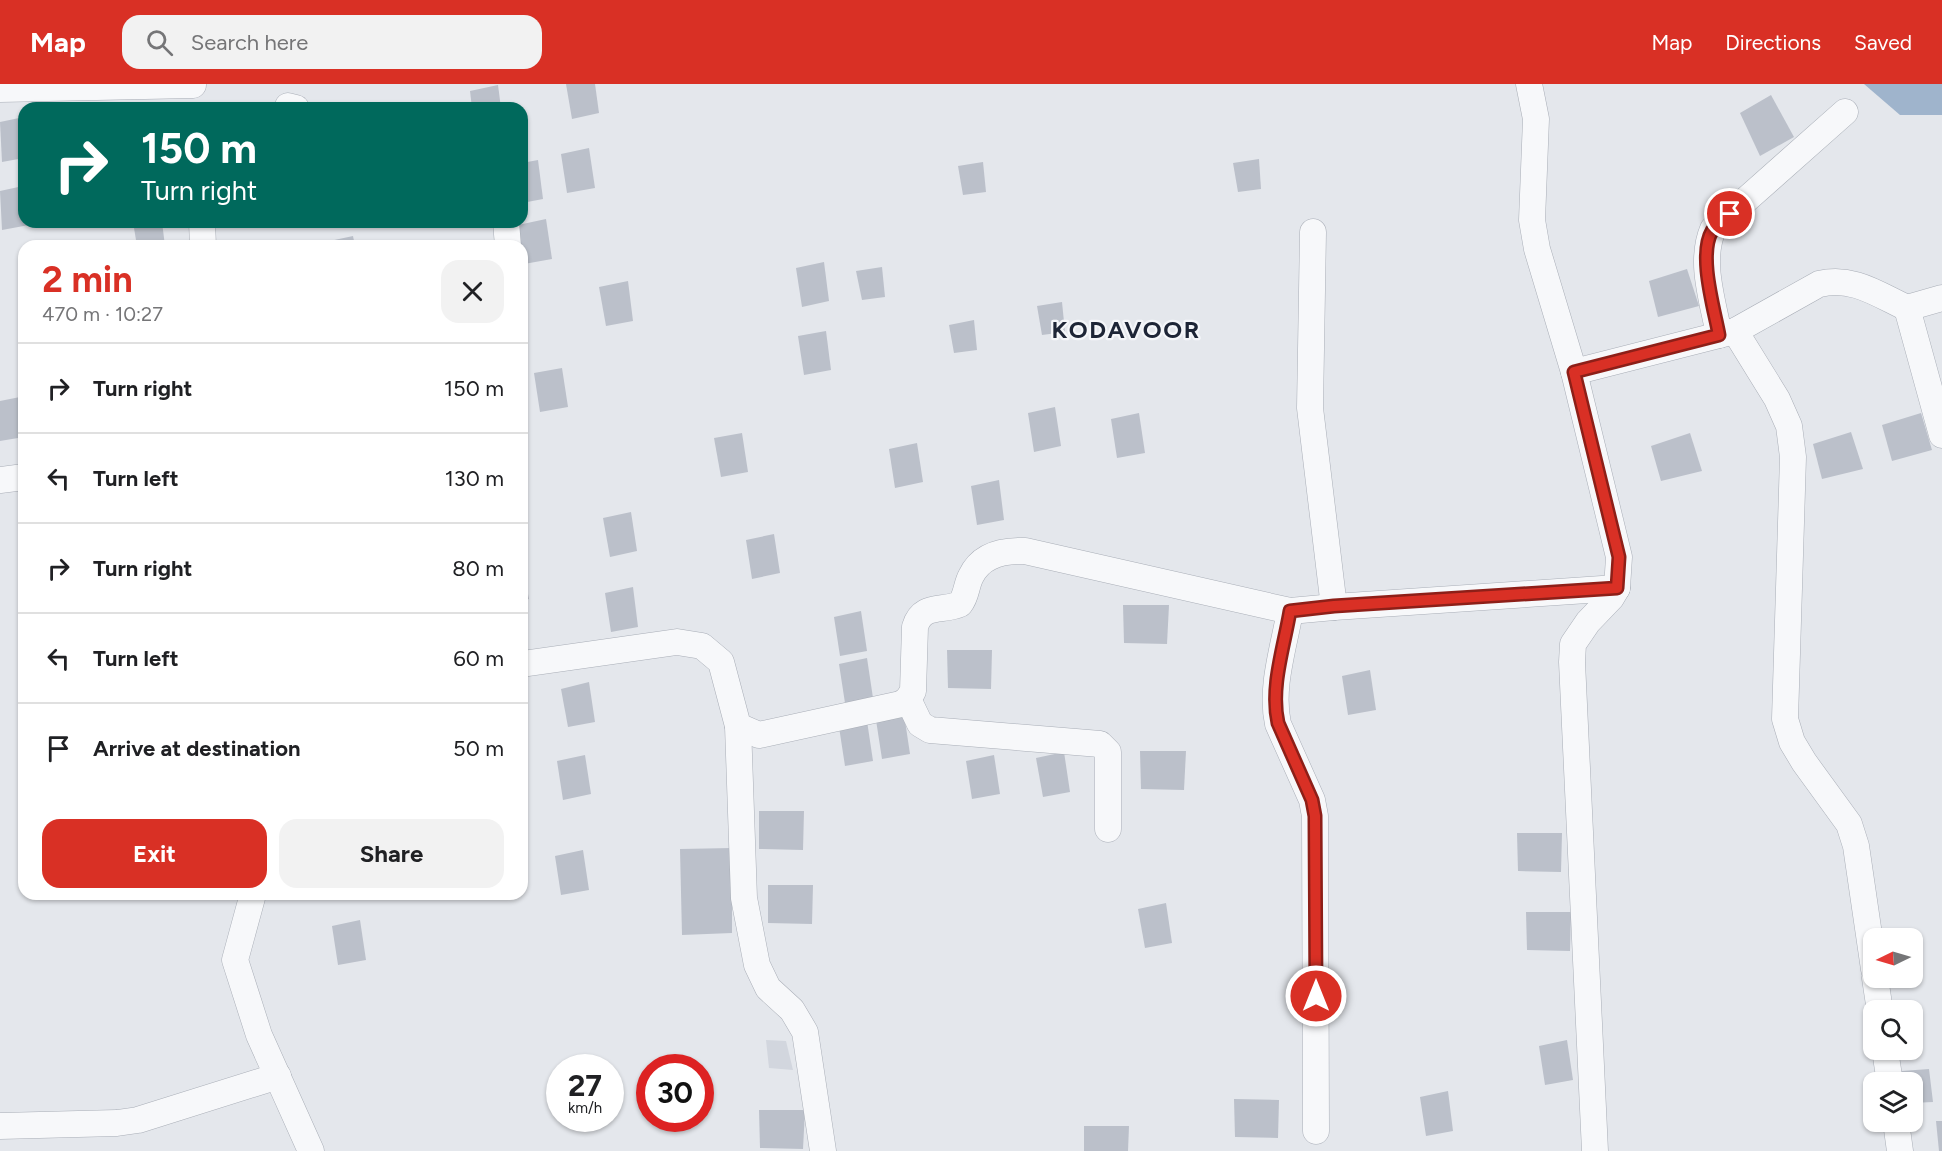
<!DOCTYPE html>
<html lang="en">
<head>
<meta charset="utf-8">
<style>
  :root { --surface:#fff; --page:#f2f2f2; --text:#202124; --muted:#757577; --line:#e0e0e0; --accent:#d93025 }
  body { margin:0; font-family:Figtree,sans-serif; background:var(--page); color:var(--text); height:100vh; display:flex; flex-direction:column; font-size:22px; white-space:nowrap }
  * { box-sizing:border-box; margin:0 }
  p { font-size:20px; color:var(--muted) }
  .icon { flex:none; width:33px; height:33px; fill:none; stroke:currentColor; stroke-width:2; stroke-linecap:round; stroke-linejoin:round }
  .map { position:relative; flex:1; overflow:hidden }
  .drawer { position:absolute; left:18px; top:156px; width:510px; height:660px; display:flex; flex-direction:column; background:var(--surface); border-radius:18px; box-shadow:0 2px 4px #0004 }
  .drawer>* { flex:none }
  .banner { position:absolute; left:18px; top:18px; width:510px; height:126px; border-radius:18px; box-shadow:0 2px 4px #0004; background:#00695c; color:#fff; overflow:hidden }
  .needle { width:39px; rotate:265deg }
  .buttons { position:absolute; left:1863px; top:844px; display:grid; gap:12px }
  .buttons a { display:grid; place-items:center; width:60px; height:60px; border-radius:12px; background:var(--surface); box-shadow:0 2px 4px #0004; font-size:30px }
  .speed { position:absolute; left:546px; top:970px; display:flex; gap:12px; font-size:30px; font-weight:700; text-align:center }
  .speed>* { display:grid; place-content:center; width:78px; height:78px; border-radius:50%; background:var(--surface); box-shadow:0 2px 4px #0004; line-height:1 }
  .speed small { font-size:15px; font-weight:400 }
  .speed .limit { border:9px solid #d22; background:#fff; color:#111 }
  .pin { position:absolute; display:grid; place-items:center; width:51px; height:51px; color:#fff; margin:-26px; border:3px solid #fff; border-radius:50%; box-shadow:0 2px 6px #0007 }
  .me { position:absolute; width:66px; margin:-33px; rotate:0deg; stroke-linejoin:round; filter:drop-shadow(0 0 4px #0008) }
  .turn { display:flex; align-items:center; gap:21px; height:126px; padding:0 24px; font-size:27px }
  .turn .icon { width:78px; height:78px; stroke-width:2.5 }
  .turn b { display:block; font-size:42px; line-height:51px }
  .round { display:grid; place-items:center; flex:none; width:63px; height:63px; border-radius:18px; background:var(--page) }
  .overview { display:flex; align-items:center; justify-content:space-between; height:102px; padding:0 24px }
  h1 { font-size:36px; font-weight:700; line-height:45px; color:var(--accent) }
  .primary-button { display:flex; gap:12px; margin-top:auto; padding:12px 24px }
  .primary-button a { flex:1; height:69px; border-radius:18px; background:var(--accent); color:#fff; font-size:24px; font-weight:700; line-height:69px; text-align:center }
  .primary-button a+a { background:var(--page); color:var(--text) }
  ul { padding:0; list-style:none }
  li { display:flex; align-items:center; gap:18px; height:90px; padding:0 24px; border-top:2px solid var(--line) }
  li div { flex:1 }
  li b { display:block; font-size:22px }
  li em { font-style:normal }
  header { display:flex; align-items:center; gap:36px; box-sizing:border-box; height:84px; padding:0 30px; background:var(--accent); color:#fff }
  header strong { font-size:28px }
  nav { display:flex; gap:33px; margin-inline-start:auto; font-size:21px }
  .search { width:420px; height:54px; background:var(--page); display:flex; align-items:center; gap:15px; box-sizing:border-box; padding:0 21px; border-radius:18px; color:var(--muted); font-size:22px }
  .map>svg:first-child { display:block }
  .built { fill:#d2d6de }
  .water { fill:#9fb4cc }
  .building { fill:#bbc0ca }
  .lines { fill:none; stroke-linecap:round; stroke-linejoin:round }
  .minor-casing { stroke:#a9aeb7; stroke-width:27 }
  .minor { stroke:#f7f8fa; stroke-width:26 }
  .route-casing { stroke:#8d1f18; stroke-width:15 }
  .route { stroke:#d93025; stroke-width:10 }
  .labels { text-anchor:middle; stroke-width:4.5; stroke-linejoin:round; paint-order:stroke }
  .district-label { font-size:24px; font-weight:bold; letter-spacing:1.5px; fill:#1d2536; stroke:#f4f6f9 }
</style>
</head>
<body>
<header>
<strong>Map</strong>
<div class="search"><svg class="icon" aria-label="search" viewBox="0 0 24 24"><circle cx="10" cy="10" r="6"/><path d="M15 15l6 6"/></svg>Search here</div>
<nav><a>Map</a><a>Directions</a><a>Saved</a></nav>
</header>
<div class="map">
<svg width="1942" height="1067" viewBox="0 0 1942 1067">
  <rect width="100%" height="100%" fill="#e4e7ec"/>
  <path class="built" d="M766,956L786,957L793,986L769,984Z"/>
  <path class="water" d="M1864,0H1942V31H1900Z"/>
  <g class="building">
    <path d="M566,0H595L599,29L572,35Z"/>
    <path d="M498,1L501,24H472L470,7Z"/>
    <path d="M1771,11L1794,53L1760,72L1740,29Z"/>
    <path d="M24,33V74L2,78L0,38Z"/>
    <path d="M589,64L595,104L567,109L561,70Z"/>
    <path d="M1259,75L1261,105L1238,108L1233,79Z"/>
    <path d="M538,76L543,115L522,119V79Z"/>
    <path d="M983,78L986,108L963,111L958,82Z"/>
    <path d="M23,102L24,138H29V141L2,146L0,107Z"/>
    <path d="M546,135L552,175L524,180L518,141Z"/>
    <path d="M133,138H162L165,162H137Z"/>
    <path d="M353,152L355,162H326L325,158Z"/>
    <path d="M824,178L829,217L802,223L796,184Z"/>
    <path d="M882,183L885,213L862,216L856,187Z"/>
    <path d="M1687,185L1699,222L1658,233L1649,197Z"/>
    <path d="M628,197L633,237L606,242L599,203Z"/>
    <path d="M1062,218L1065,248L1042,251L1037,222Z"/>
    <path d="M974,236L977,266L954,269L949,241Z"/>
    <path d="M826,247L831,286L804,291L798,252Z"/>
    <path d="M562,284L568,323L540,328L534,289Z"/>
    <path d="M20,313L24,353L0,357V317Z"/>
    <path d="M1055,323L1061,362L1034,368L1028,329Z"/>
    <path d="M1139,329L1145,369L1117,374L1111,335Z"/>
    <path d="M1921,329L1932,366L1892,377L1882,341Z"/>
    <path d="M1851,348L1863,385L1822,395L1813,360Z"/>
    <path d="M742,349L748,388L721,393L714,354Z"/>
    <path d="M1690,349L1702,387L1661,397L1651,362Z"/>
    <path d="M917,359L923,398L895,404L889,365Z"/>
    <path d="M999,396L1004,436L977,441L971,402Z"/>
    <path d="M631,428L637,467L610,473L603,434Z"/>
    <path d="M774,450L780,489L752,495L746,456Z"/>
    <path d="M522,480L529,515L522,517Z"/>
    <path d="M633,503L638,543L611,548L605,509Z"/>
    <path d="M1123,521H1169L1167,560L1124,559Z"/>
    <path d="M861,527L867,567L840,572L834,533Z"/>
    <path d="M947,566H992L991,605L948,604Z"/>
    <path d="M867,574L873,614L845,619L839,580Z"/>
    <path d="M1370,586L1376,626L1348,631L1342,592Z"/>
    <path d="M589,598L595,638L568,643L561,605Z"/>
    <path d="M904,630L910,670L882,675L876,636Z"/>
    <path d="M867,637L873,677L845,682L839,643Z"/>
    <path d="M1140,667H1186L1184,706L1141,705Z"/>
    <path d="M1064,668L1070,708L1043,713L1036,674Z"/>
    <path d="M585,671L591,710L563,716L557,677Z"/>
    <path d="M994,671L1000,710L972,715L966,677Z"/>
    <path d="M759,727H804L803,766L759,765Z"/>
    <path d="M1517,749H1562L1561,788L1518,787Z"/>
    <path d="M732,764V849L682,851L680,765Z"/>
    <path d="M583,766L589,806L561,811L555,772Z"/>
    <path d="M768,801H813L812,840L768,839Z"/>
    <path d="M1166,819L1172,859L1145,864L1138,825Z"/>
    <path d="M1526,828H1571L1570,867L1527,866Z"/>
    <path d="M360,836L366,876L338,881L332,842Z"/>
    <path d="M1567,956L1573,996L1545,1001L1539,962Z"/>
    <path d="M1929,985L1933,1018L1912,1019V999H1903L1902,987Z"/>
    <path d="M1448,1007L1453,1047L1426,1052L1420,1013Z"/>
    <path d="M1234,1015L1279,1016L1278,1054L1235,1053Z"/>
    <path d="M759,1026H805L803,1065L760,1064Z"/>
    <path d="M1936,1037H1942V1067H1939Z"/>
    <path d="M1084,1042H1129L1128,1067H1084Z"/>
  </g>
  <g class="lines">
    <defs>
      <g id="minor">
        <path d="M1529,0L1536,35L1532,136L1537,165L1574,288L1619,473L1617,504L1611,514L1588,538L1573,560L1572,578L1595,1067"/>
        <path d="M0,5L193,1"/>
        <path d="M288,22L296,24"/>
        <path d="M202,138L203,162"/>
        <path d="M506,138L508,162"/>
        <path d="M1313,148L1310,324L1334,523"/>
        <path d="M1907,224L1942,351"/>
        <path d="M1735,247L1777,315L1789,342L1793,373L1785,635L1792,658L1804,678L1849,740L1856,762L1874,885"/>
        <path d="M1719,251C1713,217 1699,178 1713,145L1845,28"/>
        <path d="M1574,288L1735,247L1819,200C1853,192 1877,210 1907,224L1942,214"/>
        <path d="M0,396L24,393"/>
        <path d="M1290,527C1284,563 1270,603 1278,640L1312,716L1315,732L1316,1047"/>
        <path d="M522,580L677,558L702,562L721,578L738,642L759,651L901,620L908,615L913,607L915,543C922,519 942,528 960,520C967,511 966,501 971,492C981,471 1003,466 1025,467L1290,527L1334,523L1617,504"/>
        <path d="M908,615L920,640L930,646L1100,660L1108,668V745"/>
        <path d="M738,642L744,814L757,881L768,904L792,926L805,948L823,1067"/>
        <path d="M253,810L235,876L259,951L311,1067"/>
        <path d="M1875,894L1880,927"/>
        <path d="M1885,966L1890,999"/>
        <path d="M1896,1038L1900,1067"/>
        <path d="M0,1042L117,1039L138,1036L278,992"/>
      </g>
    </defs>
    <use href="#minor" class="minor-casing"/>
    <use href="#minor" class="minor"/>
  </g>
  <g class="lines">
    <defs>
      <path id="route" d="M1316,912L1315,732L1312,716L1278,639C1270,603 1284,563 1290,527L1334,522L1617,504L1619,473L1574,288L1719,251C1714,224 1698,171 1712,147C1716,141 1724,136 1730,130"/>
    </defs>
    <use href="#route" class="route-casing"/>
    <use href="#route" class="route"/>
  </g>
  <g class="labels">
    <g class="district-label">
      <text x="1126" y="254">KODAVOOR</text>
    </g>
  </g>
</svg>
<div class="buttons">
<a><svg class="needle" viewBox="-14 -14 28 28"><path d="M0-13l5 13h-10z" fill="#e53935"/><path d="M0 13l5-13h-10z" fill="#757577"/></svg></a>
<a><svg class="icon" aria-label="search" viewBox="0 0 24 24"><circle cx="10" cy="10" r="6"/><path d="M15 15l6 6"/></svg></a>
<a><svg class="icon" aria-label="layers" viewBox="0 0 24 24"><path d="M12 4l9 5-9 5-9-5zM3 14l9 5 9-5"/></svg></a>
</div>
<div class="speed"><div>27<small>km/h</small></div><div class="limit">30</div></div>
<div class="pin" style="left:1730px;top:130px;background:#d93025"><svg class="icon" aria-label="arrive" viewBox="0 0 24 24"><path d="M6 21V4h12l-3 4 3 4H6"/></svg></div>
<svg class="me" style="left:1316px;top:912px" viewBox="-20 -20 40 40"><circle r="17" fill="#d93025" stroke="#fff" stroke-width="3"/><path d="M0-11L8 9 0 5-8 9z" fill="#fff"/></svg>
<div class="banner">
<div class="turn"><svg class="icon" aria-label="right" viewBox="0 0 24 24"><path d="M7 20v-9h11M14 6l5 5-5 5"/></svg><div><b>150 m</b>Turn right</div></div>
</div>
<section class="drawer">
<div class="overview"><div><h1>2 min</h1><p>470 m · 10:27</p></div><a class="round"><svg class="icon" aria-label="close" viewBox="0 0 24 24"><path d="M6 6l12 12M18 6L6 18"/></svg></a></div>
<ul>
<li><svg class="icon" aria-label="right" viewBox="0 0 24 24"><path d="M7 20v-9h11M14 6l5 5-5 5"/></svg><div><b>Turn right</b></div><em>150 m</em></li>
<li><svg class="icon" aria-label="left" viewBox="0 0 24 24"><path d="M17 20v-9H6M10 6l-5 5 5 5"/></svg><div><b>Turn left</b></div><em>130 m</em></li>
<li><svg class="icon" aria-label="right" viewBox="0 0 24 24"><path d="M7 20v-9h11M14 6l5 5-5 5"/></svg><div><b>Turn right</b></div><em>80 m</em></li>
<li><svg class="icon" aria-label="left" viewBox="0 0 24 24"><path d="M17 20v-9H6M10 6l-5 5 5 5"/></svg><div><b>Turn left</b></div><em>60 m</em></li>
<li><svg class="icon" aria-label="arrive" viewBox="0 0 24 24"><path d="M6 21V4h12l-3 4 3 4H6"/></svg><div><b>Arrive at destination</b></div><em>50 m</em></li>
</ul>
<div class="primary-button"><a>Exit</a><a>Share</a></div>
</section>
</div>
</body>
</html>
